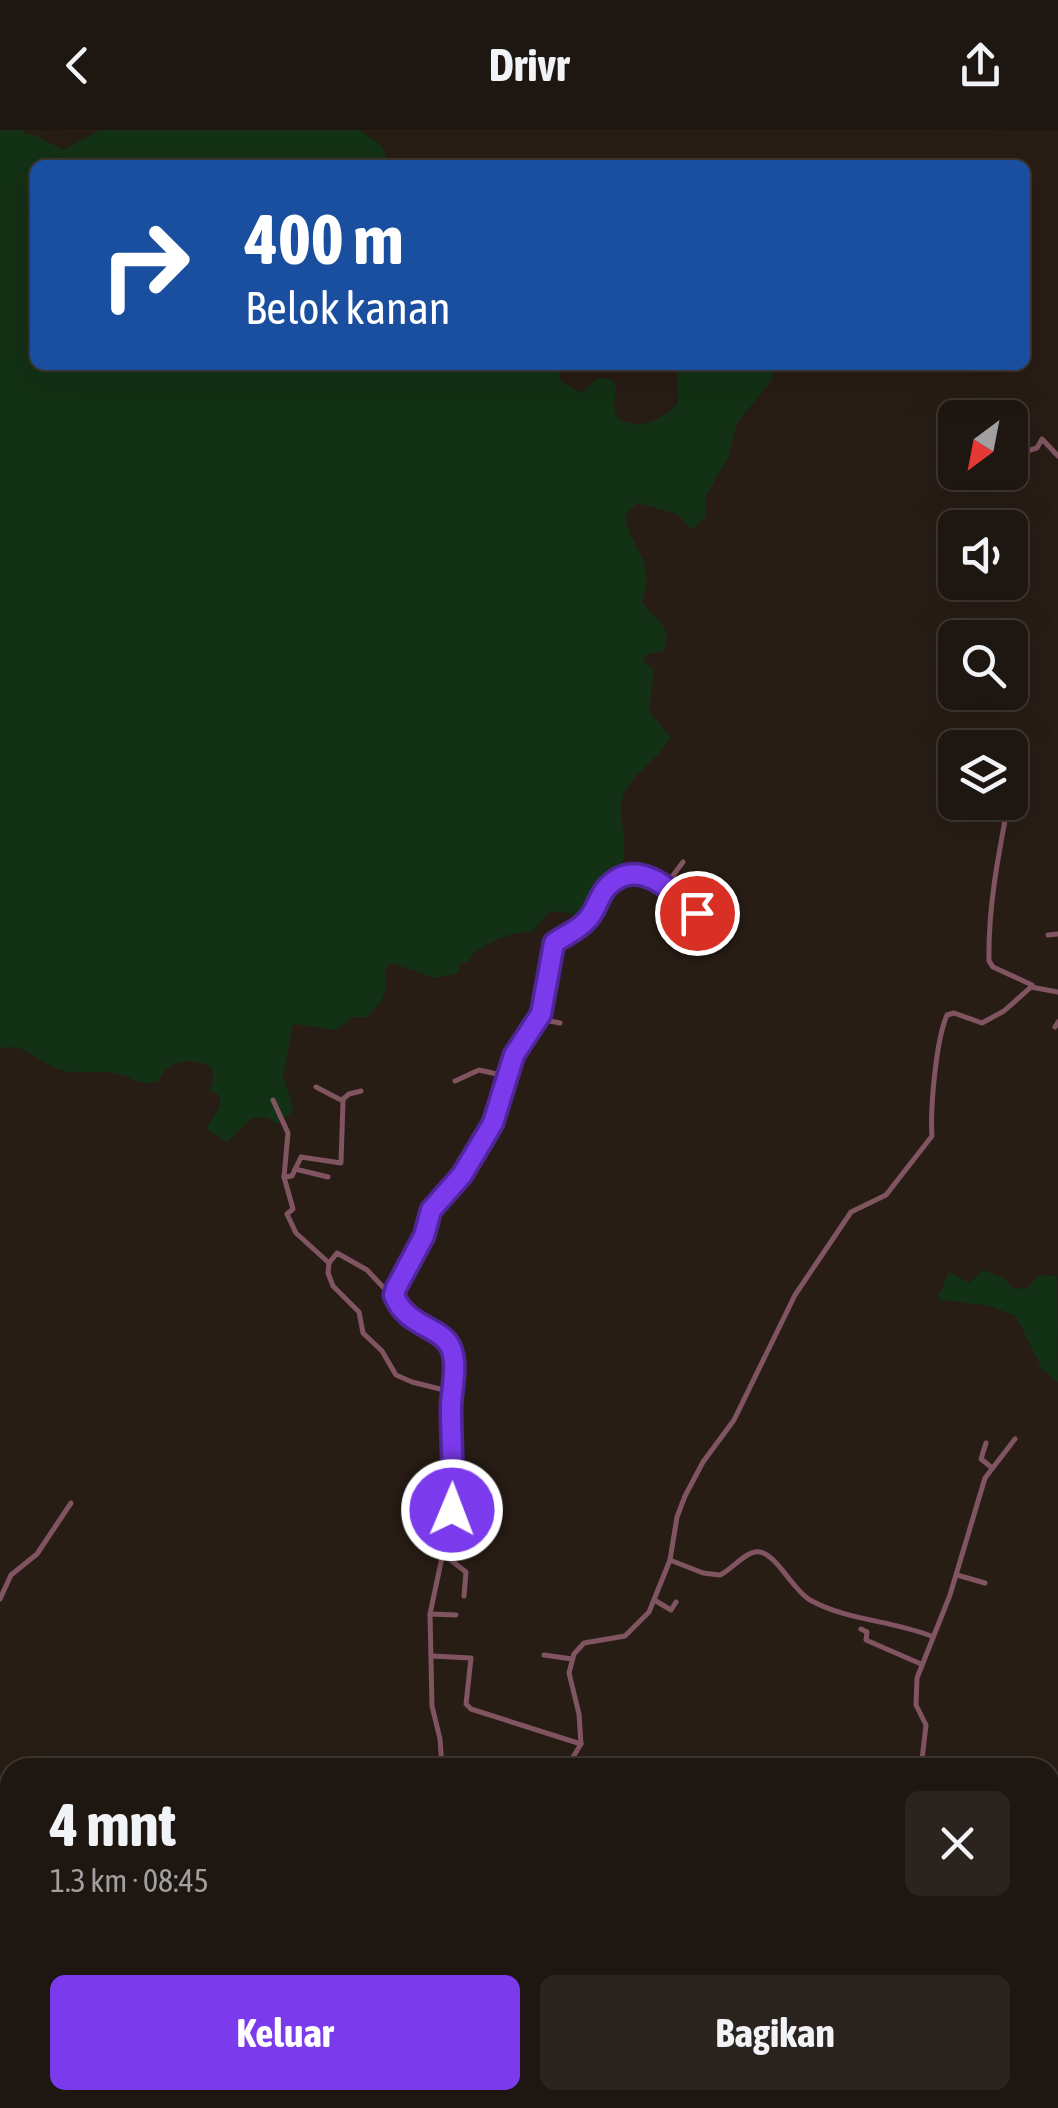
<!DOCTYPE html>
<html lang="id">
<head>
<meta charset="utf-8">
<style>
  :root { --surface:#1e1610; --page:#2b231e; --text:#f1f3f6; --muted:#a19f9f; --line:#3c3530; --accent:#7c3aed }
  body { margin:0; font-family:"Asap Condensed",sans-serif; background:var(--page); color:var(--text); height:100vh; display:flex; flex-direction:column; font-size:38px; white-space:nowrap }
  * { box-sizing:border-box; margin:0 }
  p { font-size:32px; color:var(--muted) }
  .icon { flex:none; width:55px; height:55px; fill:none; stroke:currentColor; stroke-width:2; stroke-linecap:round; stroke-linejoin:round }
  .map { position:relative; flex:1; overflow:hidden }
  .drawer { position:absolute; left:0px; top:1628px; width:1060px; height:352px; display:flex; flex-direction:column; background:var(--surface); border-radius:30px 30px 0 0; box-shadow:0 10px 40px #0002,0 0 0 2px var(--line) }
  .drawer>* { flex:none }
  .banner { position:absolute; left:30px; top:30px; width:1000px; height:210px; border-radius:15px; box-shadow:0 10px 40px #0002,0 0 0 2px var(--line); background:#1a4fa0; color:#fff; overflow:hidden }
  .needle { width:65px; rotate:212deg }
  .fabs { position:absolute; left:938px; top:270px; display:grid; gap:20px }
  .fabs a { display:grid; place-items:center; width:90px; height:90px; border-radius:15px; background:var(--surface); box-shadow:0 10px 40px #0002,0 0 0 2px var(--line); font-size:50px }
  .pin { position:absolute; display:grid; place-items:center; width:85px; height:85px; color:#fff; margin:-42px; border:5px solid #fff; border-radius:50%; box-shadow:0 2px 10px #0007 }
  .me { position:absolute; width:110px; margin:-55px; rotate:1deg; stroke-linejoin:round; filter:drop-shadow(0 0 8px #0008) }
  .turn { display:flex; align-items:center; gap:35px; height:210px; padding:0 50px; font-size:45px }
  .turn .icon { width:130px; height:130px; stroke-width:2.5 }
  .turn b { display:block; font-size:70px; line-height:85px }
  .round { display:grid; place-items:center; flex:none; width:105px; height:105px; border-radius:15px; background:var(--page) }
  .overview { display:flex; align-items:center; justify-content:space-between; height:170px; padding:0 50px }
  h1 { font-size:60px; font-weight:700; line-height:75px }
  .primary-button { display:flex; gap:20px; margin-top:auto; padding:20px 50px }
  .primary-button a { flex:1; height:115px; border-radius:15px; background:var(--accent); color:#fff; font-size:40px; font-weight:700; line-height:115px; text-align:center }
  .primary-button a+a { background:var(--page); color:var(--text) }
  header { display:flex; justify-content:space-between; align-items:center; height:130px; padding:0 50px; background:var(--surface); font-size:45px; font-weight:700 }
  .map>svg:first-child { display:block }
  .green { fill:#133115 }
  .lines { fill:none; stroke-linecap:round; stroke-linejoin:round }
  .street { stroke:#815461; stroke-width:5 }
  .route-casing { stroke:#51269a; stroke-width:25 }
  .route { stroke:#7c3aed; stroke-width:18 }
</style>
</head>
<body>
<header><svg class="icon" aria-label="back" viewBox="0 0 24 24"><path d="M15 5l-7 7 7 7"/></svg>Drivr<svg class="icon" aria-label="share" viewBox="0 0 24 24"><path d="M12 15V3M7 8l5-5 5 5M5 13v7h14v-7"/></svg></header>
<div class="map">
<svg width="1058" height="1978" viewBox="0 0 1058 1978">
  <rect width="100%" height="100%" fill="#281d15"/>
  <g class="green">
    <path d="M0,0H23L27,5H35L63,20L100,0H359L381,15L390,35H35V235H557L561,251L581,263L598,248L613,250C620,263 612,270 615,282C617,290 620,289 627,292C646,300 664,286 678,274L677,235H776L771,251L737,293L728,328L705,367V387L692,400L677,384L637,373L625,386C632,423 656,429 642,472C655,491 675,496 663,521L647,524L643,531L654,540L649,581L670,607C659,631 630,642 622,670C618,689 629,713 622,734L576,785L558,781L548,783L533,801C509,802 494,810 474,822L468,833L462,832L457,844L435,848L391,833L384,841C390,864 382,871 367,887H354L336,900L293,894L283,946L293,976L290,984L276,994L268,987L252,988L227,1012L206,999L220,976V966L209,960L213,953L212,937C193,927 165,929 159,951C142,957 137,950 122,945C101,938 79,947 58,939C37,931 25,911 0,919Z"/>
    <path d="M983,1140L1004,1148L1013,1158L1026,1159L1039,1145L1057,1146L1058,1252L1042,1239L1016,1186L990,1176L937,1169L949,1142L970,1153Z"/>
  </g>
  <g class="lines">
    <g class="street">
      <path d="M1020,323L1037,318L1042,309L1058,326"/>
      <path d="M1008,675C998,727 988,778 989,831L993,837L1032,855"/>
      <path d="M666,755L683,732"/>
      <path d="M1048,805L1058,804"/>
      <path d="M539,889L560,893"/>
      <path d="M1055,897L1058,892"/>
      <path d="M455,951L479,940L506,946"/>
      <path d="M273,970L288,1003L284,1047L293,1079L287,1084L296,1103L329,1133L328,1143L333,1156L359,1182L363,1203L382,1221L396,1245L412,1252L452,1262"/>
      <path d="M342,970L349,964L361,961"/>
      <path d="M295,1039L328,1047"/>
      <path d="M284,1047L292,1046L301,1027L341,1033L343,971L316,957"/>
      <path d="M329,1133L337,1123L367,1140L416,1192L447,1211L453,1226L452,1380L430,1484L432,1576L440,1609L442,1638"/>
      <path d="M394,1165L423,1106L431,1080L462,1045L493,993L515,925L541,884L554,813C565,805 579,800 587,791C597,780 598,766 608,756C641,722 679,768 703,788"/>
      <path d="M986,1313L981,1329L991,1337"/>
      <path d="M444,1425L466,1442L464,1466"/>
      <path d="M670,1430L703,1443L720,1445C732,1440 747,1419 760,1422C777,1425 792,1459 810,1470C848,1491 891,1490 931,1506"/>
      <path d="M957,1445L985,1453"/>
      <path d="M0,1469L11,1445L37,1424L71,1373"/>
      <path d="M656,1471L671,1480L676,1472"/>
      <path d="M430,1484L456,1485"/>
      <path d="M861,1499L867,1502L866,1510L921,1534"/>
      <path d="M544,1525L572,1529"/>
      <path d="M432,1526L471,1528L466,1574L471,1579L581,1614"/>
      <path d="M572,1630L591,1638"/>
      <path d="M547,1638L570,1632L581,1614L579,1584L569,1543L574,1524L584,1513L625,1506L649,1482L670,1430L677,1387L685,1366L703,1332L734,1290L795,1165L851,1082L886,1065L932,1006C930,979 936,910 947,885L954,883L982,893L1004,881L1031,857L1058,862"/>
      <path d="M921,1638L926,1595L916,1575L917,1548L950,1465L985,1348L1015,1309"/>
      <path d="M1050,1719L1058,1723"/>
      <path d="M1050,1773L1058,1761"/>
      <path d="M598,1970L600,1978"/>
      <path d="M1010,1970L1017,1978"/>
      <path d="M71,1978L76,1970"/>
      <path d="M339,1978L342,1970"/>
      <path d="M686,1978L693,1974L697,1978"/>
      <path d="M730,1978L735,1974"/>
      <path d="M1054,1978V1967"/>
    </g>
  </g>
  <g class="lines">
    <defs>
      <path id="route" d="M452,1380C454,1346 451,1312 451,1278C451,1260 459,1234 450,1216C441,1197 405,1196 394,1165L396,1158L424,1106L431,1080L462,1045L493,993L514,925L541,884L554,813C565,805 579,800 587,790C597,780 598,766 608,756C639,725 674,763 697,783"/>
    </defs>
    <use href="#route" class="route-casing"/>
    <use href="#route" class="route"/>
  </g>
</svg>
<div class="fabs">
<a><svg class="needle" viewBox="-14 -14 28 28"><path d="M0-13l5 13h-10z" fill="#e53935"/><path d="M0 13l5-13h-10z" fill="#a19f9f"/></svg></a>
<a><svg class="icon" aria-label="sound" viewBox="0 0 24 24"><path d="M4 9h4l5-4v14l-5-4H4zM17 9q2 3 0 6"/></svg></a>
<a><svg class="icon" aria-label="search" viewBox="0 0 24 24"><circle cx="10" cy="10" r="6"/><path d="M15 15l6 6"/></svg></a>
<a><svg class="icon" aria-label="layers" viewBox="0 0 24 24"><path d="M12 4l9 5-9 5-9-5zM3 14l9 5 9-5"/></svg></a>
</div>
<div class="pin" style="left:697px;top:783px;background:#d93025"><svg class="icon" aria-label="arrive" viewBox="0 0 24 24"><path d="M6 21V4h12l-3 4 3 4H6"/></svg></div>
<svg class="me" style="left:452px;top:1380px" viewBox="-20 -20 40 40"><circle r="17" fill="#7c3aed" stroke="#fff" stroke-width="3"/><path d="M0-11L8 9 0 5-8 9z" fill="#fff"/></svg>
<div class="banner">
<div class="turn"><svg class="icon" aria-label="right" viewBox="0 0 24 24"><path d="M7 20v-9h11M14 6l5 5-5 5"/></svg><div><b>400 m</b>Belok kanan</div></div>
</div>
<section class="drawer">
<div class="overview"><div><h1>4 mnt</h1><p>1.3 km · 08:45</p></div><a class="round"><svg class="icon" aria-label="close" viewBox="0 0 24 24"><path d="M6 6l12 12M18 6L6 18"/></svg></a></div>
<div class="primary-button"><a>Keluar</a><a>Bagikan</a></div>
</section>
</div>
</body>
</html>
